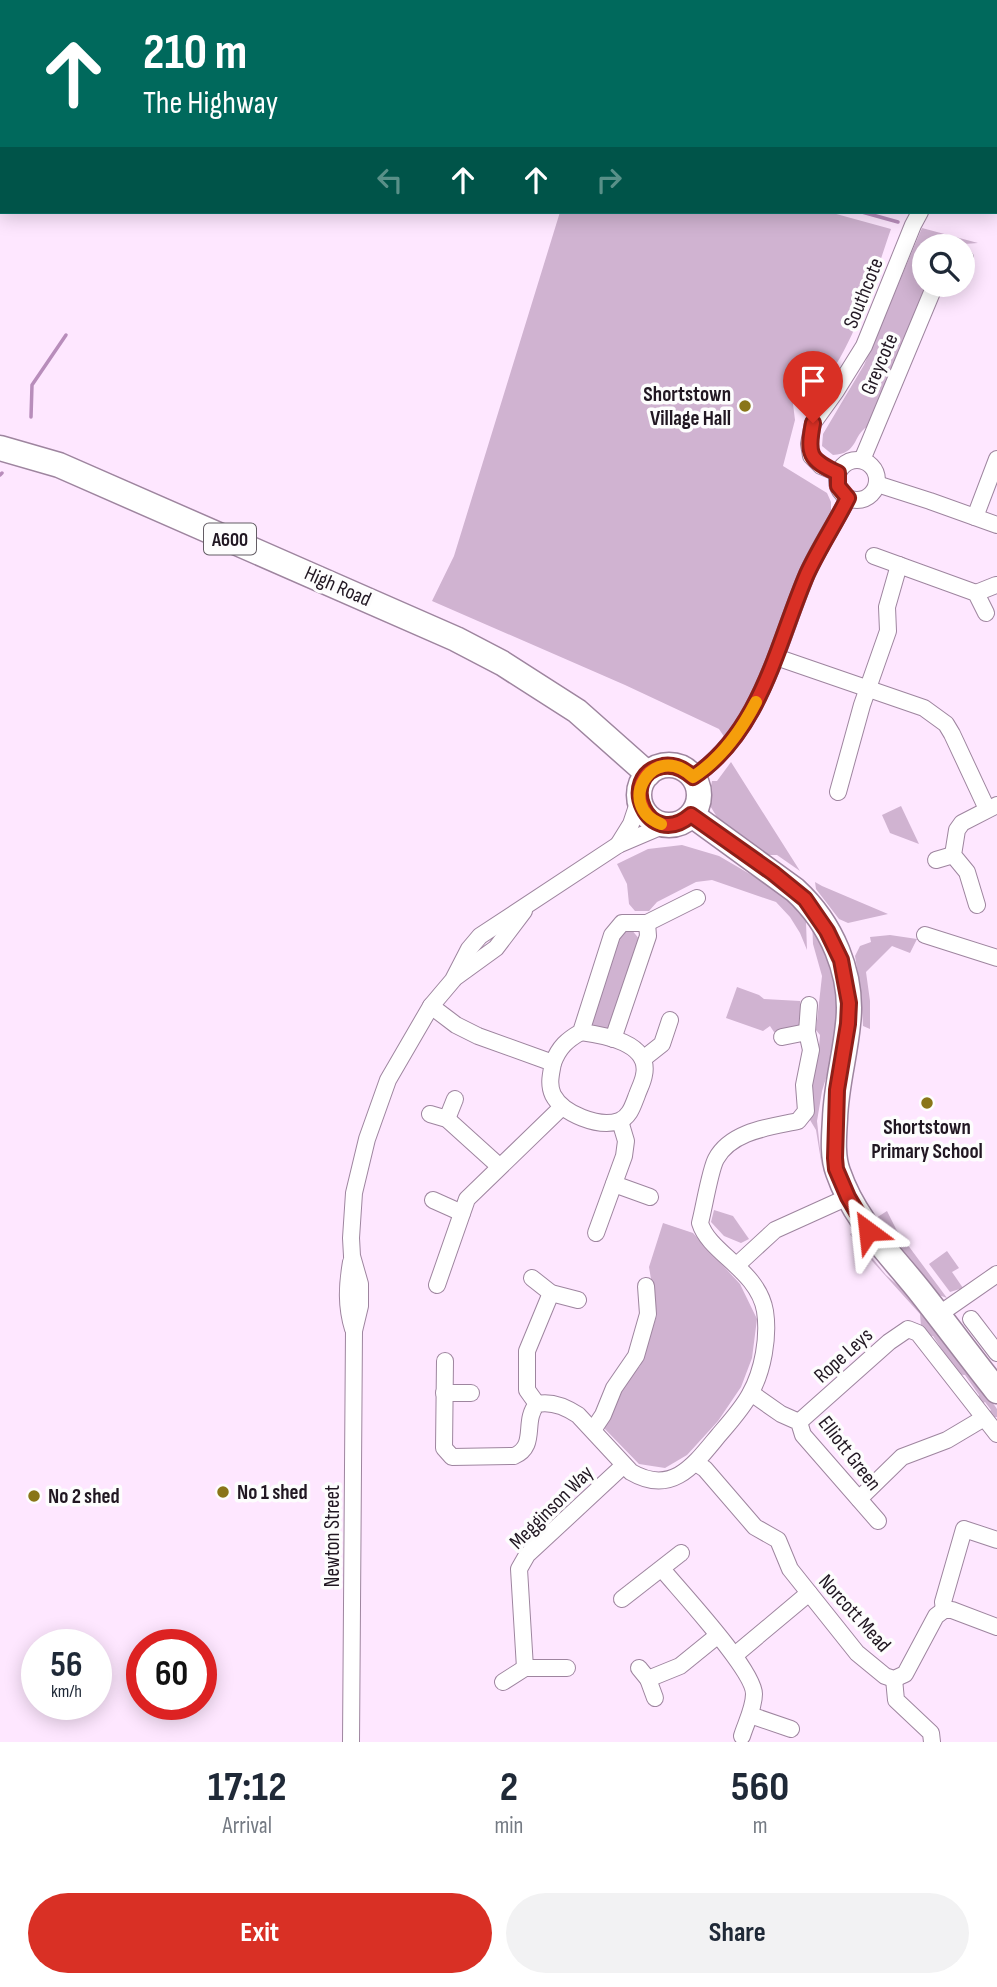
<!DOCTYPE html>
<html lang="en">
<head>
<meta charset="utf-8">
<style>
  :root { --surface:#fff; --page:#f2f2f3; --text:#1f2937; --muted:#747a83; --accent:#d93025 }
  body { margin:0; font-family:"Sofia Sans Condensed",sans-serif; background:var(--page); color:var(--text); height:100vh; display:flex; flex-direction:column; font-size:26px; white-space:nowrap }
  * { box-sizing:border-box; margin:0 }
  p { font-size:23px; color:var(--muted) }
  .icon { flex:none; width:38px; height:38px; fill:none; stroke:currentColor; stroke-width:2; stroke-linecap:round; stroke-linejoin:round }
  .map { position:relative; height:1742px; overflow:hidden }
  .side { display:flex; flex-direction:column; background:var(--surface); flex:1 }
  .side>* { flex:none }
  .top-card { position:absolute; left:0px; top:0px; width:998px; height:214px; box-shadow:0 4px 18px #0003; background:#00695c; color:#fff; overflow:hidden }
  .buttons { position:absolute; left:912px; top:234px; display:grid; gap:14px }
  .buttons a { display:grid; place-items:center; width:63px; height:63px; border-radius:50%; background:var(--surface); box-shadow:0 4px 18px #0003; font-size:35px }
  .speed { position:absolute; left:21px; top:1629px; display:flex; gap:14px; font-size:35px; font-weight:700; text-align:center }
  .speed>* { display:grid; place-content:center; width:91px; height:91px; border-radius:50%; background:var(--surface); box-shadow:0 4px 18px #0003; line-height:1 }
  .speed small { font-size:18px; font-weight:400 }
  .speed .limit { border:10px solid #d22; background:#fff; color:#111 }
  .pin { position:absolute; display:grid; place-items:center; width:60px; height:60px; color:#fff; margin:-72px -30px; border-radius:50% 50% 50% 0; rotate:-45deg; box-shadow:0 0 7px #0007 }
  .pin .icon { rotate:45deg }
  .me { position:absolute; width:77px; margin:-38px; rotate:330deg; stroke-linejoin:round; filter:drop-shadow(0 0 5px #0008) }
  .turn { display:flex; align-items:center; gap:24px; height:147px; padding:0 28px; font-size:32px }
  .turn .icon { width:91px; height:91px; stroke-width:2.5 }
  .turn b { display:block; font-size:49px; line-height:60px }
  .lanes { display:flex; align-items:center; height:66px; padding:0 28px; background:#0003; justify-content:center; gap:35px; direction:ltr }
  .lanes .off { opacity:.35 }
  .eta { display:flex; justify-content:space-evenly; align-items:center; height:119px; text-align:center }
  .eta b { font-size:42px; font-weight:700; line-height:49px }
  .cta { display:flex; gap:14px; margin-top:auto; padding:14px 28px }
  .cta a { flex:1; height:80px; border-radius:42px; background:var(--accent); color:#fff; font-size:28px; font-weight:700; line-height:80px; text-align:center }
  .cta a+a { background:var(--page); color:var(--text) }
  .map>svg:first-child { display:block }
  .green { fill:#d0b3d1 }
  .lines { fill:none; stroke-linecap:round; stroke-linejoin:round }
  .stream { stroke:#b88dbb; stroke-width:3.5 }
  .minor-casing { stroke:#9e859f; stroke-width:18 }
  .primary-casing { stroke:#9e859f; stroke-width:27 }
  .minor { stroke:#fff; stroke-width:16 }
  .primary { stroke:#fff; stroke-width:24 }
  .route-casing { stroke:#8d1f18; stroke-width:18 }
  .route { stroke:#d93025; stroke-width:12 }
  .slow { stroke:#f59e0b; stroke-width:12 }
  .poi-dot { fill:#897518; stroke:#fdfdfd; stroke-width:2.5 }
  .labels { text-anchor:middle; stroke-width:7; stroke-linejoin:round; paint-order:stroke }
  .shield { fill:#fdfdfd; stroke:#635c64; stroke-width:2 }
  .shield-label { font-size:19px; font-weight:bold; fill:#211722 }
  .street-label { font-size:21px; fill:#211722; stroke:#fdfdfd }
  .poi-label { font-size:21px; font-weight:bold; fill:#211722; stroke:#fdfdfd; text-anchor:start }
</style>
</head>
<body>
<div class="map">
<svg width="997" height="1742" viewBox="0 0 997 1742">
  <rect width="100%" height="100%" fill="#fee7ff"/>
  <g class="green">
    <path d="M560,212H829L891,229C878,266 846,374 812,390L806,385L793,404L795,420L783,466L827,493L831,502V512L748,703L725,738L719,729L625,685L432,601L454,556Z"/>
    <path d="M922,228L978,243L924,247V285H928L867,427C853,435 858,454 833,455L822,446L823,434L864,365Z"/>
    <path d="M731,762L800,871L777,855H767L720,822L709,804V795L712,781H717Z"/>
    <path d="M901,806L919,844L890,833L882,815Z"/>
    <path d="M682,845L719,856L786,895L806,922L807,950L800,933L790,917L776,902L712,880L696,882L657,902L649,911H635L629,904L627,884L617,864L648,849Z"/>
    <path d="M815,882L822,886L888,914L848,923L839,919L816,889Z"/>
    <path d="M812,921L839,974L836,1046L822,1091L817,1121L822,1167L816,1130L810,1120V1082L815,1062L818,1059L820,1035L816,1030L822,976L813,944Z"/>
    <path d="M631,929L640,940L611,1027L607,1030L591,1026L618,933Z"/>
    <path d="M890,935L917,939L910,953L892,946L866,972L870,1001V1029L863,1026L861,992L855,956L860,946L871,942L870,937Z"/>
    <path d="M737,987L759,995L764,999L800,1001V1024L796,1027L774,1032L770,1026L763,1031L726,1018Z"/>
    <path d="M714,1210L733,1216L749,1239L741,1243L724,1236L711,1222Z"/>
    <path d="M887,1211L896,1229L947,1298L936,1294L876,1218Z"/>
    <path d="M663,1223L693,1233L740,1284L757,1319L752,1358L741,1387L718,1421L687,1455L665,1468L639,1464L603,1427L616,1393L640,1366L657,1315L649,1267Z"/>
    <path d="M852,1233L886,1275L909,1295L971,1371L997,1409V1417L991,1418L987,1414L991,1410L985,1402L980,1405L976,1401L979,1395L965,1375L953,1374L946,1364L947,1357L933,1336H928L921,1326L920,1314L855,1242L850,1234Z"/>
    <path d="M947,1251L959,1268L952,1272L963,1288L950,1292L929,1264Z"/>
  </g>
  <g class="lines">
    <g class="stream">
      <path d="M304,2L305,0"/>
      <path d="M862,212L898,222"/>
      <path d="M31,417L32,385L66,335"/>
      <path d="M0,475L2,473"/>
    </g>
    <defs>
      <g id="minor">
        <path d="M996,35L997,34"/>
        <path d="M996,181H997"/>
        <path d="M962,257L965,258"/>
        <circle cx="857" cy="480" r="20"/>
        <path d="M862,460L935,285"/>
        <path d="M838,473L821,466L811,456L809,444L813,423L836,391L864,346L913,225L920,212"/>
        <path d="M877,484L930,501L997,525"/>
        <path d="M975,517L997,459"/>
        <path d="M874,556L976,593L986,613"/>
        <path d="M976,593L996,585"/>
        <path d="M776,657L924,708L946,724L952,734L987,809"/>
        <path d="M693,777C761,731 777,645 807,574C819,547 835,524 848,498"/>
        <path d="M838,792L862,705L888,631L887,607L899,565"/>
        <path d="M618,845L631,824L639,800"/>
        <path d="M936,860L953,855"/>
        <path d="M977,905L967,872L953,855L957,830L962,823L997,805"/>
        <path d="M925,935L997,958"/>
        <path d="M456,977L496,948L524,911"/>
        <path d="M431,1006L456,1025L478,1036L553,1063C551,1074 548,1084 553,1095C563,1114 599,1128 619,1121C630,1117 633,1105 637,1095C639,1089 643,1082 644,1075C651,1043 604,1035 581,1032"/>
        <path d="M782,1037L807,1032"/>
        <path d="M613,1039L648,936L647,923"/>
        <path d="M643,1059L662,1044L670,1020"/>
        <path d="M553,1063C559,1047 567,1040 581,1032L612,935L622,923H647L697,898"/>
        <path d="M430,1114L447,1119L499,1166"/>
        <path d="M447,1119L455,1099"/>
        <path d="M614,1184L650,1197"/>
        <path d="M433,1200L462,1213"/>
        <path d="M596,1233L624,1156L626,1141L620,1121"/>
        <path d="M351,1262C347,1286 346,1306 353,1329"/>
        <path d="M737,1265L775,1230L848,1197"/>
        <path d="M532,1278L551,1293L578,1300"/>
        <path d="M437,1285L467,1199L562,1107"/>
        <path d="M938,1315L997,1274"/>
        <path d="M971,1319L997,1353"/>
        <path d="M445,1361L444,1448L452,1457L514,1456C538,1446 522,1421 537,1404C551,1401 566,1407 578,1415L631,1472C672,1496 694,1465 718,1436C729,1423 742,1409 750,1394C763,1371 769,1337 765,1311C758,1270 709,1253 700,1223C704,1208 710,1170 716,1159C731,1131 770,1127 798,1121L806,1111L804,1085L811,1050L807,1032L809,1005"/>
        <path d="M444,1393H471"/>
        <path d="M751,1393L781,1414L799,1422L803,1435L878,1521"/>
        <path d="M537,1404L527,1390V1351L551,1293"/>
        <path d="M799,1422L889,1342L908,1329L918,1333L997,1434"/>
        <path d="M593,1430L603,1415L614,1388L636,1356L648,1314L646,1286"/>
        <path d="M696,1463L705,1469L755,1527L778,1540L790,1569L857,1653L885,1676L894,1679L905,1674L936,1616L944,1610H952L997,1627"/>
        <path d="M859,1499L902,1457L947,1440L984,1418"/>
        <path d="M662,1569C681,1592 754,1670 754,1694C754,1708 746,1723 742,1736"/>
        <path d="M622,1599L681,1553"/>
        <path d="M944,1610L943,1602L964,1529L997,1540"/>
        <path d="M735,1655L809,1593"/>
        <path d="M525,1668L519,1569L527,1555L624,1465"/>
        <path d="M639,1668L648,1679L655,1698"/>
        <path d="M648,1679L680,1666L717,1636"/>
        <path d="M894,1679L896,1700L931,1733L932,1742"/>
        <path d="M503,1682L525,1668H567"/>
        <path d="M750,1715L791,1729"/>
        <path d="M351,1742L354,1331L360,1306V1284L352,1256L351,1238L354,1193L367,1139L388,1080L431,1006L453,980L469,949L480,936L618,845L665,825"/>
      </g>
      <g id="primary">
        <path d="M0,448L59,465L456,639L502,663L577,711L648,774"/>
        <circle cx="669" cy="795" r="30"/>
        <path d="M692,815L795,890C831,923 854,974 848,1024C845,1056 836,1086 835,1119C834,1136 832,1156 838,1172C855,1221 887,1250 919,1290C945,1323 971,1358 997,1391"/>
      </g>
    </defs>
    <use href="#minor" class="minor-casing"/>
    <use href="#primary" class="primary-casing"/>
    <use href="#minor" class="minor"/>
    <use href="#primary" class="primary"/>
  </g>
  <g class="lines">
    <defs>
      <path id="route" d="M813,423C807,454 809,460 838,473V486L848,498C835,524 819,548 807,574C777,644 761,732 693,777C684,769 675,764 663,766C616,775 648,852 691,815L773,873L805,899L827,931L841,960L849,1003L848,1024L837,1090L835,1158L836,1169L848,1197L868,1231"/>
    </defs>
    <use href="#route" class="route-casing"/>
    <use href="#route" class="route"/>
    <path class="slow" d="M661,824C614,806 653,739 693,777C721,759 741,731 756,702"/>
  </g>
  <g class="poi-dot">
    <circle cx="745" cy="406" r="7"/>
    <circle cx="927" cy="1103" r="7"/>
    <circle cx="223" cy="1492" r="7"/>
    <circle cx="34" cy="1496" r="7"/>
  </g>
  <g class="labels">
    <rect class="shield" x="204" y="523.5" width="52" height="31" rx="5"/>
    <g class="shield-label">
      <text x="230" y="546">A600</text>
    </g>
    <g class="street-label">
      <text transform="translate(863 293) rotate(-68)" y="7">Southcote</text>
      <text transform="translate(879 364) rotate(-67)" y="7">Greycote</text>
      <text transform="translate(338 586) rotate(24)" y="7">High Road</text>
      <text transform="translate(843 1355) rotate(-42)" y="7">Rope Leys</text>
      <text transform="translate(850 1453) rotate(52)" y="7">Elliott Green</text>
      <text transform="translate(551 1507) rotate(-45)" y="7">Megginson Way</text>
      <text transform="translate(332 1536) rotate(-90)" y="7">Newton Street</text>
      <text transform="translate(855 1613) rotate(48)" y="7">Norcott Mead</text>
    </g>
    <g class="poi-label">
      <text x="731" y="401" text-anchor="end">Shortstown<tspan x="731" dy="24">Village Hall</tspan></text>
      <text x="927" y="1134" text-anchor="middle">Shortstown<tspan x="927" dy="24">Primary School</tspan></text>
      <text x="237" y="1499">No 1 shed</text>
      <text x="48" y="1503">No 2 shed</text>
    </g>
  </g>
</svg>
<div class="buttons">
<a><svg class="icon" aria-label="search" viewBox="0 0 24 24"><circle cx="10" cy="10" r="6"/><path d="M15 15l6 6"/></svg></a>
</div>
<div class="speed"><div>56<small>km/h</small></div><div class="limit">60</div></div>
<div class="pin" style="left:813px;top:423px;background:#d93025"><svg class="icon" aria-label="arrive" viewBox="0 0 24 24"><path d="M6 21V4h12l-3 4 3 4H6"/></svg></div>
<svg class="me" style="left:868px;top:1231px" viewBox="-20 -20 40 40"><path d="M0-17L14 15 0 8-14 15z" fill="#d93025" stroke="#fff" stroke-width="4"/></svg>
<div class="top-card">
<div class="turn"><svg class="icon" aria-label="ahead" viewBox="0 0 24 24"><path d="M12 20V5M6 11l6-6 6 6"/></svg><div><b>210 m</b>The Highway</div></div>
<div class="lanes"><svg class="icon off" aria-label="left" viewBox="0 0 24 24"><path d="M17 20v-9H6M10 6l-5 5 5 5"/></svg><svg class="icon" aria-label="ahead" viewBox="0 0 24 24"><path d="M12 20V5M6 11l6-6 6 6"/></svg><svg class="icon" aria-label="ahead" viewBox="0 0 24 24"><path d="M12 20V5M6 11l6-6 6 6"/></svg><svg class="icon off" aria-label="right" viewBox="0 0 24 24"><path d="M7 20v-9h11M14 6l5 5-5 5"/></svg></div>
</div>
</div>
<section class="side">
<div class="eta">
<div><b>17:12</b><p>Arrival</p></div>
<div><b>2</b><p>min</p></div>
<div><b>560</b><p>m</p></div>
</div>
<div class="cta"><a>Exit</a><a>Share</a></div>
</section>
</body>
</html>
